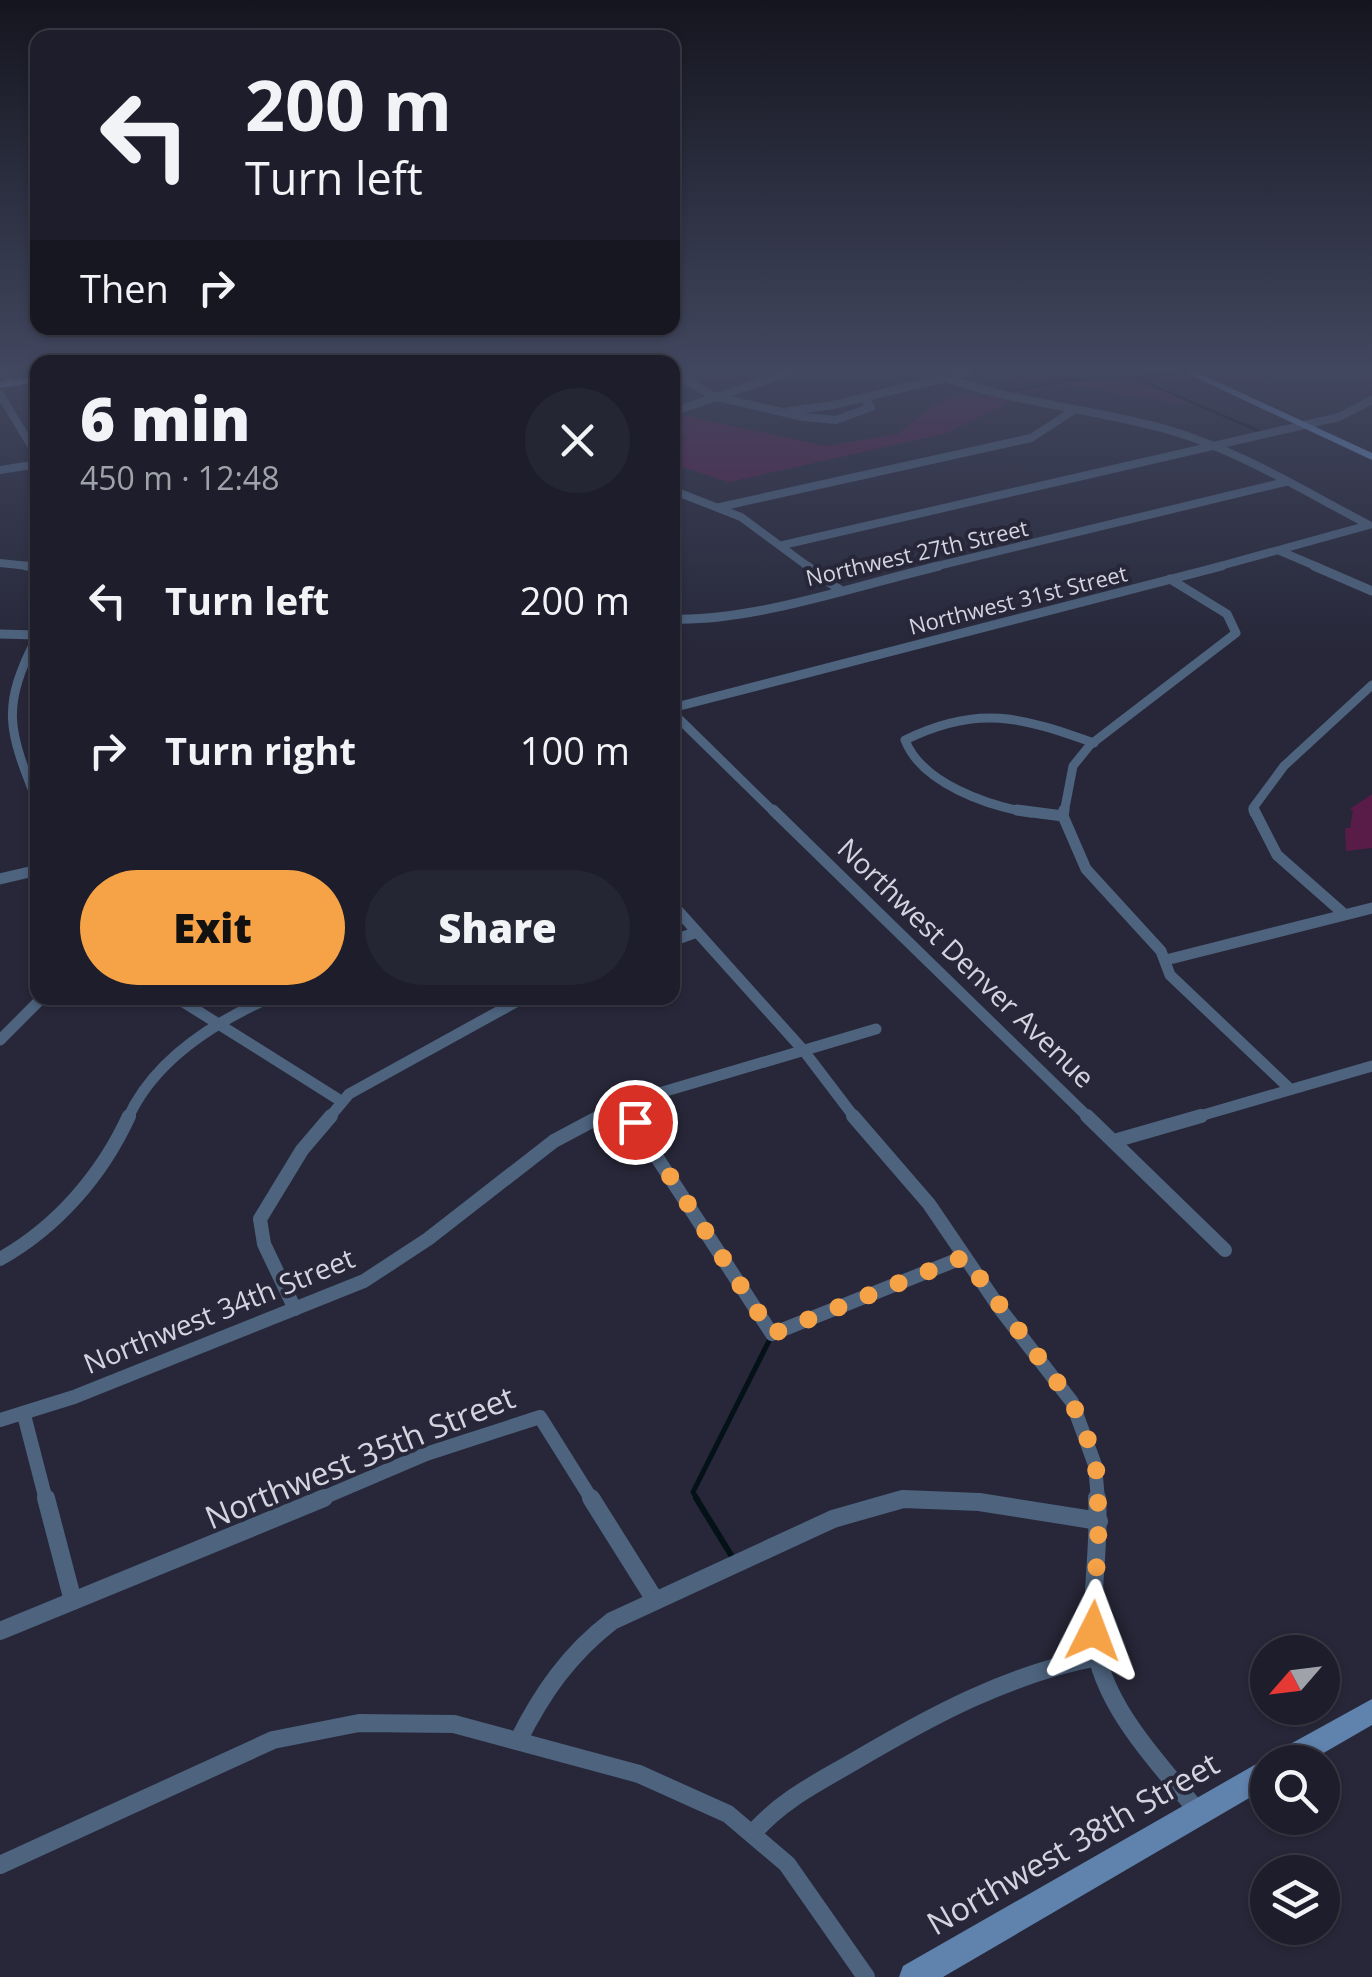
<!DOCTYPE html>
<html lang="en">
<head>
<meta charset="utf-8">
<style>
  :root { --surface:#1d1d2b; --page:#252633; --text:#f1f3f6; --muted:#a0a2a9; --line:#3b3b47; --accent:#f6a247 }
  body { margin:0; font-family:"Open Sans",sans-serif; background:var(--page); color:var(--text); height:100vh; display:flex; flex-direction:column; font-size:38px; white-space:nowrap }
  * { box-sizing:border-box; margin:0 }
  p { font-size:32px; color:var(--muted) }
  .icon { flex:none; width:55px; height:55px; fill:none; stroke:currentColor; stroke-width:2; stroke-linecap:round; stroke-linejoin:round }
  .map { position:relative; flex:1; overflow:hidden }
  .panel { position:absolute; left:30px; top:355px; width:650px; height:650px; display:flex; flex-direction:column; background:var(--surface); border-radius:20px; box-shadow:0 2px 8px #0004,0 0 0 2px var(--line) }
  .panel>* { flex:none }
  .top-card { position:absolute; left:30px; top:30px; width:650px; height:305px; border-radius:20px; box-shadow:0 2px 8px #0004,0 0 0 2px var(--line); background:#1d1d2b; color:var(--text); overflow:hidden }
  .needle { width:65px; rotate:242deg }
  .tools { position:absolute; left:1250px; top:1635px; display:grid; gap:20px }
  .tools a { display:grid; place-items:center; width:90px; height:90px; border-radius:50%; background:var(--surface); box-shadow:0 2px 8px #0004,0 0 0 2px var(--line); font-size:50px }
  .pin { position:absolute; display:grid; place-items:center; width:85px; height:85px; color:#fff; margin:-42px; border:5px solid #fff; border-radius:50%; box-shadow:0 2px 10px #0007 }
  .me { position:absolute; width:110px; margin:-55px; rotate:3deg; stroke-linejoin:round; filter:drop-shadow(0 0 8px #0008) }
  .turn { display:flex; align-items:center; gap:35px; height:210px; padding:0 50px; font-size:45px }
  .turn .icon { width:130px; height:130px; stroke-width:2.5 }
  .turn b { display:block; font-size:70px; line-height:85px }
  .then { display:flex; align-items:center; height:95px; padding:0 50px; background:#0003; gap:20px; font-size:38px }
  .round { display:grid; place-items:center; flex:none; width:105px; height:105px; border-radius:52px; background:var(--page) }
  .overview { display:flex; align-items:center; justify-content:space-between; height:170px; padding:0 50px }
  h1 { font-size:60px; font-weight:800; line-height:75px }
  .action { display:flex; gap:20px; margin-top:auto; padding:20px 50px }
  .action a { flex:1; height:115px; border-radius:60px; background:var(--accent); color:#111; font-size:40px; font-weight:800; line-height:115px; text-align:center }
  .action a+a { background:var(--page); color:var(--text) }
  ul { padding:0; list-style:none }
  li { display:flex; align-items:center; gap:30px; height:150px; padding:0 50px }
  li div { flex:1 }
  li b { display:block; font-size:38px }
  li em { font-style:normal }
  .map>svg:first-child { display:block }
  .green { fill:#591c49 }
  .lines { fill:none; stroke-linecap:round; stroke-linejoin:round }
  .stream-far2 { stroke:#041116; stroke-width:2.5 }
  .stream-far1 { stroke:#041116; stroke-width:5 }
  .stream { stroke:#041116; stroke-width:6 }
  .street-far4 { stroke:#4d637e; stroke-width:8 }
  .street-far3 { stroke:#4d637e; stroke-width:9 }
  .street-far2 { stroke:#4d637e; stroke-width:11 }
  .street-far1 { stroke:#4d637e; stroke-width:14 }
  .street { stroke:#4d637e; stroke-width:18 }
  .secondary { fill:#6083ae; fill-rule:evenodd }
  .primary { fill:#6f9bd3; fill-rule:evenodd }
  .route { stroke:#f6a247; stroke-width:18; stroke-dasharray:0 32.4 }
  .labels { text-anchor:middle; stroke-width:8; stroke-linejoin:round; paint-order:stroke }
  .far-street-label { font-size:22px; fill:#d3d4e0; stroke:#272739 }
  .street-label { font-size:28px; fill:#d3d4e0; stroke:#272739 }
  .near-street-label { font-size:32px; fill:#d3d4e0; stroke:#272739 }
</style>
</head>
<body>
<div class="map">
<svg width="1372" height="1977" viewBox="0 0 1372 1977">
  <rect width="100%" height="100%" fill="#272739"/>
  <g class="green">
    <path d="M1141,377L1189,400L1182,404L1065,384L1021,393L999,408L947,433L729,482L673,464V444L688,437L673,432V413L825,446L898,434L934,404L966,395L1005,394L1063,382Z"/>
    <path d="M1372,794V848L1346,851L1345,828H1350L1353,810L1350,809Z"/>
  </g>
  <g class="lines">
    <g class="stream-far2">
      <path d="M1135,378L1259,431"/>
      <path d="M1008,392L1063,381L1180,373"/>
    </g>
    <path class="stream-far1" d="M698,1500L693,1492L770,1339"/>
    <path class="stream" d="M696,1498L731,1555"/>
    <g class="street-far4">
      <path d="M3,372L11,383"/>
      <path d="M672,372L713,396L803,417L836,420L871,407L864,398"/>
      <path d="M946,378C1019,404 1095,409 1169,430C1240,451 1304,491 1369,525L1213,568"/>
      <path d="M0,394L38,457"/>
      <path d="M790,411L833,405L970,372"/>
      <path d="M672,412L791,372"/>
      <path d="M0,470L38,464"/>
      <path d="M672,490L741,517L810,568"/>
      <path d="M720,507L1031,438L1074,410"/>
      <path d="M783,545L1339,417L1372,400"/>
      <path d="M1280,551L1320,568"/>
      <path d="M0,563L38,567"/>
      <path d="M929,568L1285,482"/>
    </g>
    <g class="street-far3">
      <path d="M26,566L38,567"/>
      <path d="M807,566L840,590"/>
      <path d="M1314,566L1372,591"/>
      <path d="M672,619C753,622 858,585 939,566"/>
      <path d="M0,634L37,635"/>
      <path d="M38,635C0,708 8,729 38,804"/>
      <path d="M672,708L1222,566"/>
      <path d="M672,712L775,813"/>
      <path d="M1031,813C989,806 922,784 905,740C978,704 1021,717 1094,743"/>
      <path d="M1064,813L1073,766L1090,745L1236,633L1227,614L1170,579"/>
      <path d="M1254,813L1253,808L1284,766L1372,685"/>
    </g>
    <g class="street-far2">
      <path d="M773,810L1089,1118"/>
      <path d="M1017,810L1063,816"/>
      <path d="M1064,810L1063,816L1086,869L1161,951L1170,975L1290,1089"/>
      <path d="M1254,810L1277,855L1344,914"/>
      <path d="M0,879L38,870"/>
      <path d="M672,904L804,1051L855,1118"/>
      <path d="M672,941L697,932"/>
      <path d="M1166,960L1372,908"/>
      <path d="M177,998L341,1101"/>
      <path d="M0,1040L42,998"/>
      <path d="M622,1104L631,1118"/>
      <path d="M128,1118C154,1060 213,1023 269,998"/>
      <path d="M329,1118L349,1094L523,998"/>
      <path d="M596,1118L622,1104L876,1029"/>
      <path d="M1193,1118L1372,1066"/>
    </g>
    <g class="street-far1">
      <path d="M630,1116L772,1334L964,1257"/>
      <path d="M853,1116L929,1204L1001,1310L1072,1402L1095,1465L1098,1500"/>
      <path d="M1087,1116L1225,1250"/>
      <path d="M1114,1141L1201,1116"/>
      <path d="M0,1259C57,1227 102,1175 129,1116"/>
      <path d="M295,1309L264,1244L260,1219L302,1150L331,1116"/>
      <path d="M24,1415L46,1500"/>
      <path d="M0,1420L74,1397L364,1281L428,1239L554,1141L601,1116"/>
      <path d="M318,1500L426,1454L540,1417L592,1500"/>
      <path d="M899,1500H935"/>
    </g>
    <g class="street">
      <path d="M46,1498L73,1601"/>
      <path d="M591,1498L655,1600"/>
      <path d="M1097,1498C1100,1541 1092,1585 1093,1628C1096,1701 1156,1758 1198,1812"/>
      <path d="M0,1631L324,1498"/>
      <path d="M518,1741C542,1693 569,1654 612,1621L833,1519L903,1499L979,1502L1099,1521"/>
      <path d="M754,1832C782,1800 817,1783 853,1762C931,1716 1008,1674 1098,1657"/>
      <path d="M0,1865L273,1740L359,1723L454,1724L639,1774L728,1814L787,1864L866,1977"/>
    </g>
    <path class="secondary" d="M1372,1699V1725L1308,1762H1268V1787L943,1977H899L903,1966L1258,1763L1271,1760L1274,1753Z"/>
    <g class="primary">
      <path d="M1184,372H1196L1372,453V460Z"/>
      <path d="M38,376V382L0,388V382Z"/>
    </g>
  </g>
  <linearGradient id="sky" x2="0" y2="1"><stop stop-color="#15151f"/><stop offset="0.57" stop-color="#41475f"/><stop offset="1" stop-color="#41475f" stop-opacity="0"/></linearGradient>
  <rect width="1372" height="648" fill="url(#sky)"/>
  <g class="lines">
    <path class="route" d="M635,1122L772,1334L964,1257L1072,1402L1088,1440L1096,1466L1099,1522L1093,1631"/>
  </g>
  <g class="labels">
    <g class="far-street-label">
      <text transform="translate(917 553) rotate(-13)" y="8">Northwest 27th Street</text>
      <text transform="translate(1018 600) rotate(-14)" y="8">Northwest 31st Street</text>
    </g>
    <g class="street-label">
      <text transform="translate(966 963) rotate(44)" y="10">Northwest Denver Avenue</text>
      <text transform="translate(219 1311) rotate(-22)" y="10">Northwest 34th Street</text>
    </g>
    <g class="near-street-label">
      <text transform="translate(360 1458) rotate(-22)" y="11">Northwest 35th Street</text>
      <text transform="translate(1073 1844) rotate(-30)" y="11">Northwest 38th Street</text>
    </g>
  </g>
</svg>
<div class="tools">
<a><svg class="needle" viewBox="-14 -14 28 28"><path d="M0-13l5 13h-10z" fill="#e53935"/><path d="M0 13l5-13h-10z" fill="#a0a2a9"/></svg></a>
<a><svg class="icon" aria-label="search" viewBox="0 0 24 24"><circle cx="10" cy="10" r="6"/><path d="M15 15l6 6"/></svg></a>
<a><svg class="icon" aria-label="layers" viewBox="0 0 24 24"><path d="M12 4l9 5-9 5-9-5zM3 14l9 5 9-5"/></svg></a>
</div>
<div class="pin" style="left:635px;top:1122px;background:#d93025"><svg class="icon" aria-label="arrive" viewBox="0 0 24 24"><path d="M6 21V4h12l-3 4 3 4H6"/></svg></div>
<svg class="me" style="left:1093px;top:1631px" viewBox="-20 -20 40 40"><path d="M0-17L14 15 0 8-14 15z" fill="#f6a247" stroke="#fff" stroke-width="4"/></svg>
<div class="top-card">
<div class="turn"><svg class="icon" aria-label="left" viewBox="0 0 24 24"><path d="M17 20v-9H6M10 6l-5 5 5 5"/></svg><div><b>200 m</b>Turn left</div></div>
<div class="then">Then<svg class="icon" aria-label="right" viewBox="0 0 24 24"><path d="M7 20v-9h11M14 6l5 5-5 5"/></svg></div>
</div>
<section class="panel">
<div class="overview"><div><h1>6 min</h1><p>450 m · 12:48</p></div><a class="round"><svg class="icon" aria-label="close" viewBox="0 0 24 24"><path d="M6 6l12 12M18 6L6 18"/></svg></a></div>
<ul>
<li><svg class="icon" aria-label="left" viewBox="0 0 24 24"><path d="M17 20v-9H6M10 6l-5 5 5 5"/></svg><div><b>Turn left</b></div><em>200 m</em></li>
<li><svg class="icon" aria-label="right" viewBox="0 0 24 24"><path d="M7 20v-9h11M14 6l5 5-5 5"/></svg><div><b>Turn right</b></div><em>100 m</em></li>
</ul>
<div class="action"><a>Exit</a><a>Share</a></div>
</section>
</div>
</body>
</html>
